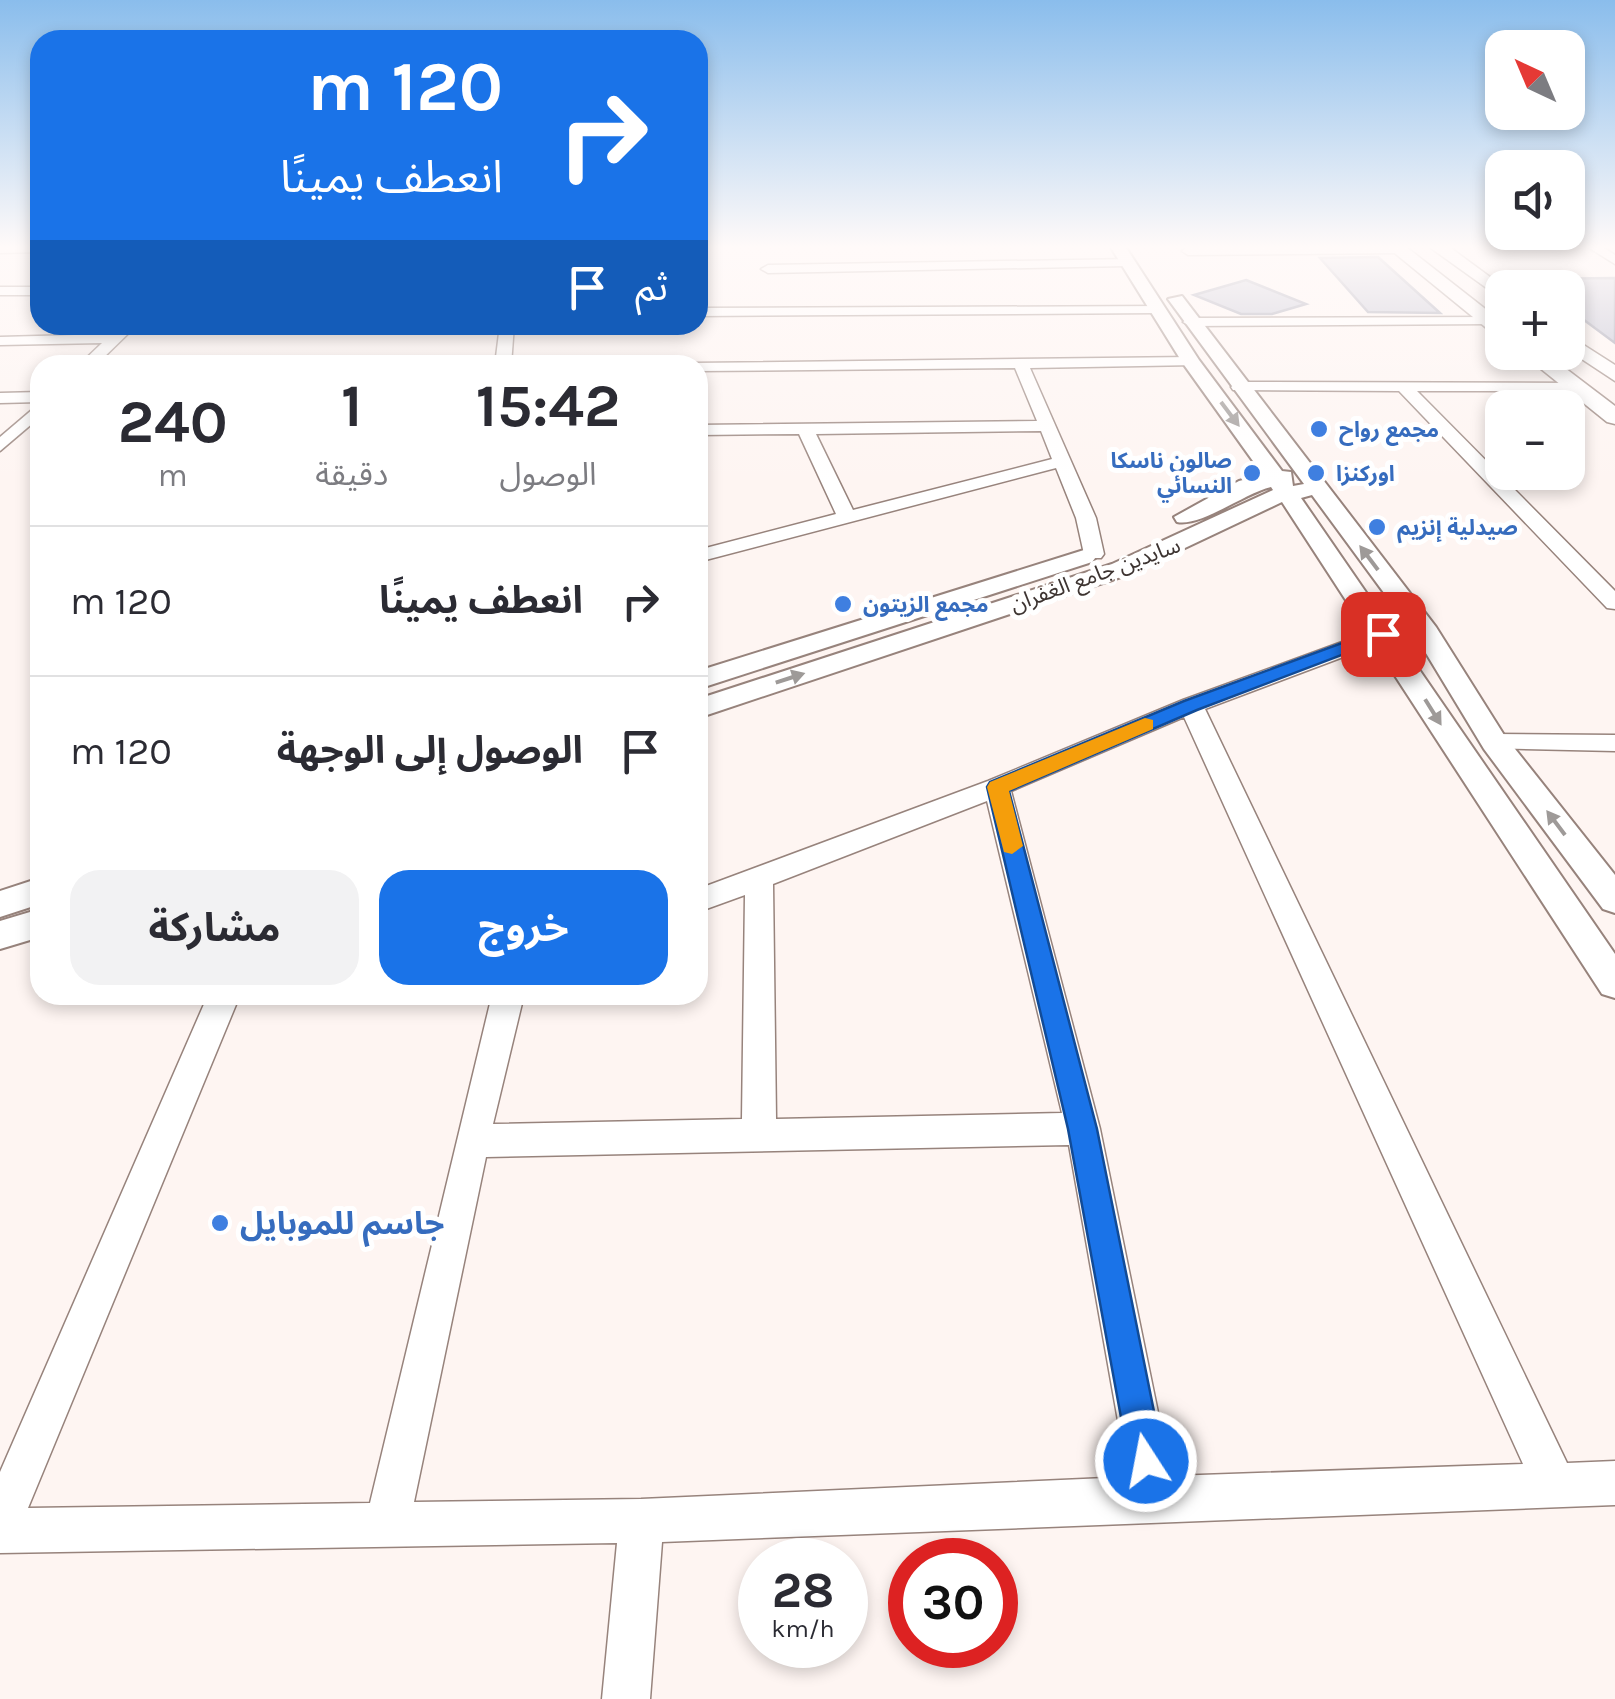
<!DOCTYPE html>
<html lang="ar">
<head>
<meta charset="utf-8">
<style>
  :root { --surface:#fff; --page:#f2f2f3; --text:#2b2b33; --muted:#7c7c81; --line:#e1e1e2; --accent:#1a73e8 }
  body { margin:0; font-family:Karla,"Noto Sans Arabic",sans-serif; background:var(--page); color:var(--text); direction:rtl; height:100vh; display:flex; flex-direction:column; font-size:38px; white-space:nowrap }
  * { box-sizing:border-box; margin:0 }
  p { font-size:32px; color:var(--muted) }
  .icon { flex:none; width:55px; height:55px; fill:none; stroke:currentColor; stroke-width:2; stroke-linecap:round; stroke-linejoin:round }
  .map { position:relative; flex:1; overflow:hidden; direction:ltr }
  .details { position:absolute; left:30px; top:355px; width:678px; height:650px; display:flex; flex-direction:column; background:var(--surface); border-radius:30px; box-shadow:0 5px 15px #0003; direction:rtl }
  .details>* { flex:none }
  .banner { position:absolute; left:30px; top:30px; width:678px; height:305px; border-radius:30px; box-shadow:0 5px 15px #0003; direction:rtl; background:#1a73e8; color:#fff; overflow:hidden }
  .needle { width:65px; rotate:316deg }
  .fabs { position:absolute; left:1485px; top:30px; display:grid; gap:20px }
  .fabs a { display:grid; place-items:center; width:100px; height:100px; border-radius:20px; background:var(--surface); box-shadow:0 5px 15px #0003; font-size:50px }
  .speed { position:absolute; left:738px; top:1538px; display:flex; gap:20px; font-size:50px; font-weight:700; text-align:center }
  .speed>* { display:grid; place-content:center; width:130px; height:130px; border-radius:50%; background:var(--surface); box-shadow:0 5px 15px #0003; line-height:1 }
  .speed small { font-size:25px; font-weight:400 }
  .speed .limit { border:15px solid #d22; background:#fff; color:#111 }
  .pin { position:absolute; display:grid; place-items:center; width:85px; height:85px; color:#fff; margin:-42px; border-radius:20px; box-shadow:0 5px 15px #0006 }
  .me { position:absolute; width:110px; margin:-55px; rotate:349deg; stroke-linejoin:round; filter:drop-shadow(0 0 8px #0008) }
  .turn { display:flex; align-items:center; gap:35px; height:210px; padding:0 40px; font-size:45px }
  .turn .icon { width:130px; height:130px; stroke-width:2.5 }
  .turn b { display:block; font-size:70px; line-height:85px }
  .then { display:flex; align-items:center; height:95px; padding:0 40px; background:#0003; gap:20px; font-size:38px }
  .eta { display:flex; justify-content:space-evenly; align-items:center; height:170px; text-align:center }
  .eta b { font-size:60px; font-weight:700; line-height:70px }
  .button { display:flex; gap:20px; margin-top:auto; padding:20px 40px }
  .button a { flex:1; height:115px; border-radius:30px; background:var(--accent); color:#fff; font-size:40px; font-weight:700; line-height:115px; text-align:center }
  .button a+a { background:var(--page); color:var(--text) }
  ul { padding:0; list-style:none }
  li { display:flex; align-items:center; gap:30px; height:150px; padding:0 40px; border-top:2px solid var(--line) }
  li div { flex:1 }
  li b { display:block; font-size:38px }
  li em { font-style:normal }
  .map>svg:first-child { display:block }
  .building { fill:#bbbccf; stroke:#9192a5; stroke-width:2.5 }
  .lines { fill:none; stroke-linecap:round; stroke-linejoin:round }
  .minor-casing { stroke:#97837c; stroke-width:3 }
  .tertiary-casing { stroke:#97837c; stroke-width:4 }
  .secondary-casing { stroke:#97837c; stroke-width:3 }
  .minor { fill:#fff; fill-rule:evenodd }
  .tertiary { fill:#fff; fill-rule:evenodd }
  .secondary { fill:#fff; fill-rule:evenodd }
  .oneway { fill:#9e9a98 }
  .route { fill:#1a73e8; stroke:#114b97; stroke-width:2.5 }
  .slow { fill:#f59e0b }
  .shop-dot { fill:#3f7fe0; stroke:#fff; stroke-width:4 }
  .labels { text-anchor:middle; stroke-width:10; stroke-linejoin:round; paint-order:stroke }
  .far-shop-label { font-size:22px; font-weight:bold; fill:#366cbe; stroke:#fff; text-anchor:start }
  .far-street-label { font-size:22px; fill:#3d3431; stroke:#fff }
  .near-shop-label { font-size:32px; font-weight:bold; fill:#366cbe; stroke:#fff; text-anchor:start }
</style>
</head>
<body>
<div class="map">
<svg width="1615" height="1699" viewBox="0 0 1615 1699">
  <rect width="100%" height="100%" fill="#fef5f2"/>
  <g class="building">
    <path d="M1378,257L1440,313L1368,312L1320,258Z"/>
    <path d="M1615,278V343L1568,308V288H1535L1521,279Z"/>
    <path d="M1246,280L1306,304L1272,314H1241L1194,295Z"/>
  </g>
  <g class="lines">
    <defs>
      <g id="minor">
        <path d="M0,246H40V252L0,253Z"/>
        <path d="M1402,246V252L1398,253L1188,255L1182,251L1188,247Z"/>
        <path d="M1586,246H1601L1615,255V264Z"/>
        <path d="M1131,259V265L1126,266L768,273L761,269L768,265Z"/>
        <rect x="0" y="287" width="40" height="8"/>
        <path d="M1163,306L1165,309L1158,313L698,316V308Z"/>
        <path d="M1493,317V323L1488,324L1190,326L1183,322L1190,318Z"/>
        <path d="M122,325H137L96,365H79L102,343L0,345V337L112,334Z"/>
        <path d="M500,325H514L511,365H495Z"/>
        <path d="M1191,357L1196,359V365L1030,368L1096,518L1104,554L1101,558H1087L1084,554L1076,518L1056,468L698,562V550L836,514L799,434L698,435V425L1037,421L1015,368L698,371L693,363ZM1041,431L1052,459L853,510L816,434Z"/>
        <path d="M1239,382L1579,383L1581,386L1573,391H1417L1615,591V609L1607,608L1399,391L1233,390L1231,387Z"/>
        <path d="M40,392V402L0,403V393Z"/>
        <path d="M40,403V417L0,451V437Z"/>
        <path d="M1383,627L1394,634L1391,639L1205,709L1567,1463L1615,1461V1505L662,1542L650,1699H602L617,1543L0,1553V1472L208,995H240L28,1508L370,1503L492,995H524L493,1124L742,1119L745,895L698,912V889L988,781L1183,700ZM1184,717L1523,1464L1171,1476L1100,1129L1011,791ZM987,801L1062,1113L776,1119L773,884ZM1069,1145L1128,1477L641,1499L414,1502L486,1157Z"/>
        <path d="M1494,734L1615,735V751L1485,748L1482,742Z"/>
      </g>
      <g id="tertiary">
        <path d="M1110,246H1125L1199,360L1282,471L1291,472L1293,486L1304,484L1168,299L1182,296L1436,627L1504,735L1615,875V913L1603,909L1484,749L1415,635L1312,495L1301,498L1615,954V998L1602,994L1282,502L1130,574L698,718V699L1112,564L1273,490L1271,487C1245,493 1201,527 1177,522L1174,517L1239,481L1263,475L1182,362Z"/>
        <path d="M1084,550L1092,552L1096,557L1092,562L698,689V671Z"/>
        <path d="M40,878V904L0,917V891Z"/>
        <path d="M40,909V937L0,949V921Z"/>
      </g>
      <g id="secondary">
        <path d="M1386,246H1405L1502,322V337L1495,335Z"/>
        <path d="M1428,246H1448L1505,288L1502,299Z"/>
        <path d="M1568,335L1615,365V381L1568,350Z"/>
        <path d="M1520,352H1544L1615,406V424L1607,422Z"/>
      </g>
    </defs>
    <use href="#minor" class="minor-casing"/>
    <use href="#tertiary" class="tertiary-casing"/>
    <use href="#secondary" class="secondary-casing"/>
    <use href="#minor" class="minor"/>
    <use href="#tertiary" class="tertiary"/>
    <use href="#secondary" class="secondary"/>
  </g>
  <defs><path id="oneway-solid" d="M-6-.8H1V-3.2L6.5 0L1 3.2V.8H-6Z" transform="scale(2.5)"/></defs>
  <g class="oneway">
    <use href="#oneway-solid" transform="translate(1230 414) rotate(53)"/>
    <use href="#oneway-solid" transform="translate(1369 558) rotate(-127)"/>
    <use href="#oneway-solid" transform="translate(790 678) rotate(-18)"/>
    <use href="#oneway-solid" transform="translate(1433 712) rotate(58)"/>
    <use href="#oneway-solid" transform="translate(1556 823) rotate(-127)"/>
  </g>
  <linearGradient id="sky" x2="0" y2="1"><stop stop-color="#8abdec"/><stop offset="0.51" stop-color="#fffaf9"/><stop offset="1" stop-color="#fffaf9" stop-opacity="0"/></linearGradient>
  <rect width="1615" height="484" fill="url(#sky)"/>
  <path class="route" d="M1383,628L1392,634L1389,637L1197,710L1009,791L1097,1129L1164,1461L1159,1473L1146,1478L1134,1473L1129,1461L1068,1129L987,787L990,782L1184,701Z"/>
  <path class="slow" d="M1145,718L1153,720V729L1009,791L1023,846L1012,854L1004,852L987,787L990,782Z"/>
  <g class="shop-dot">
    <circle cx="1319" cy="429" r="10"/>
    <circle cx="1252" cy="473" r="10"/>
    <circle cx="1316" cy="473" r="10"/>
    <circle cx="1377" cy="527" r="10"/>
    <circle cx="843" cy="604" r="10"/>
    <circle cx="220" cy="1223" r="10"/>
  </g>
  <g class="labels">
    <g class="far-shop-label">
      <text x="1339" y="437">مجمع رواح</text>
      <text x="1232" y="468" text-anchor="end">صالون ناسكا<tspan x="1232" dy="25">النسائي</tspan></text>
      <text x="1336" y="481">اوركنزا</text>
      <text x="1397" y="535">صيدلية إنزيم</text>
      <text x="863" y="612">مجمع الزيتون</text>
    </g>
    <g class="far-street-label">
      <text transform="translate(1095 574) rotate(-20)" y="8">سايدين جامع الغفران</text>
    </g>
    <g class="near-shop-label">
      <text x="240" y="1234">جاسم للموبايل</text>
    </g>
  </g>
</svg>
<div class="fabs">
<a><svg class="needle" viewBox="-14 -14 28 28"><path d="M0-13l5 13h-10z" fill="#e53935"/><path d="M0 13l5-13h-10z" fill="#7c7c81"/></svg></a>
<a><svg class="icon" aria-label="sound" viewBox="0 0 24 24"><path d="M4 9h4l5-4v14l-5-4H4zM17 9q2 3 0 6"/></svg></a>
<a>+</a>
<a>−</a>
</div>
<div class="speed"><div>28<small>km/h</small></div><div class="limit">30</div></div>
<div class="pin" style="left:1383px;top:634px;background:#d93025"><svg class="icon" aria-label="arrive" viewBox="0 0 24 24"><path d="M6 21V4h12l-3 4 3 4H6"/></svg></div>
<svg class="me" style="left:1146px;top:1461px" viewBox="-20 -20 40 40"><circle r="17" fill="#1a73e8" stroke="#fff" stroke-width="3"/><path d="M0-11L8 9 0 5-8 9z" fill="#fff"/></svg>
<div class="banner">
<div class="turn"><svg class="icon" aria-label="right" viewBox="0 0 24 24"><path d="M7 20v-9h11M14 6l5 5-5 5"/></svg><div><b>120 m</b>انعطف يمينًا</div></div>
<div class="then">ثم<svg class="icon" aria-label="arrive" viewBox="0 0 24 24"><path d="M6 21V4h12l-3 4 3 4H6"/></svg></div>
</div>
<section class="details">
<div class="eta">
<div><b>15:42</b><p>الوصول</p></div>
<div><b>1</b><p>دقيقة</p></div>
<div><b>240</b><p>m</p></div>
</div>
<ul>
<li><svg class="icon" aria-label="right" viewBox="0 0 24 24"><path d="M7 20v-9h11M14 6l5 5-5 5"/></svg><div><b>انعطف يمينًا</b></div><em>120 m</em></li>
<li><svg class="icon" aria-label="arrive" viewBox="0 0 24 24"><path d="M6 21V4h12l-3 4 3 4H6"/></svg><div><b>الوصول إلى الوجهة</b></div><em>120 m</em></li>
</ul>
<div class="button"><a>خروج</a><a>مشاركة</a></div>
</section>
</div>
</body>
</html>
